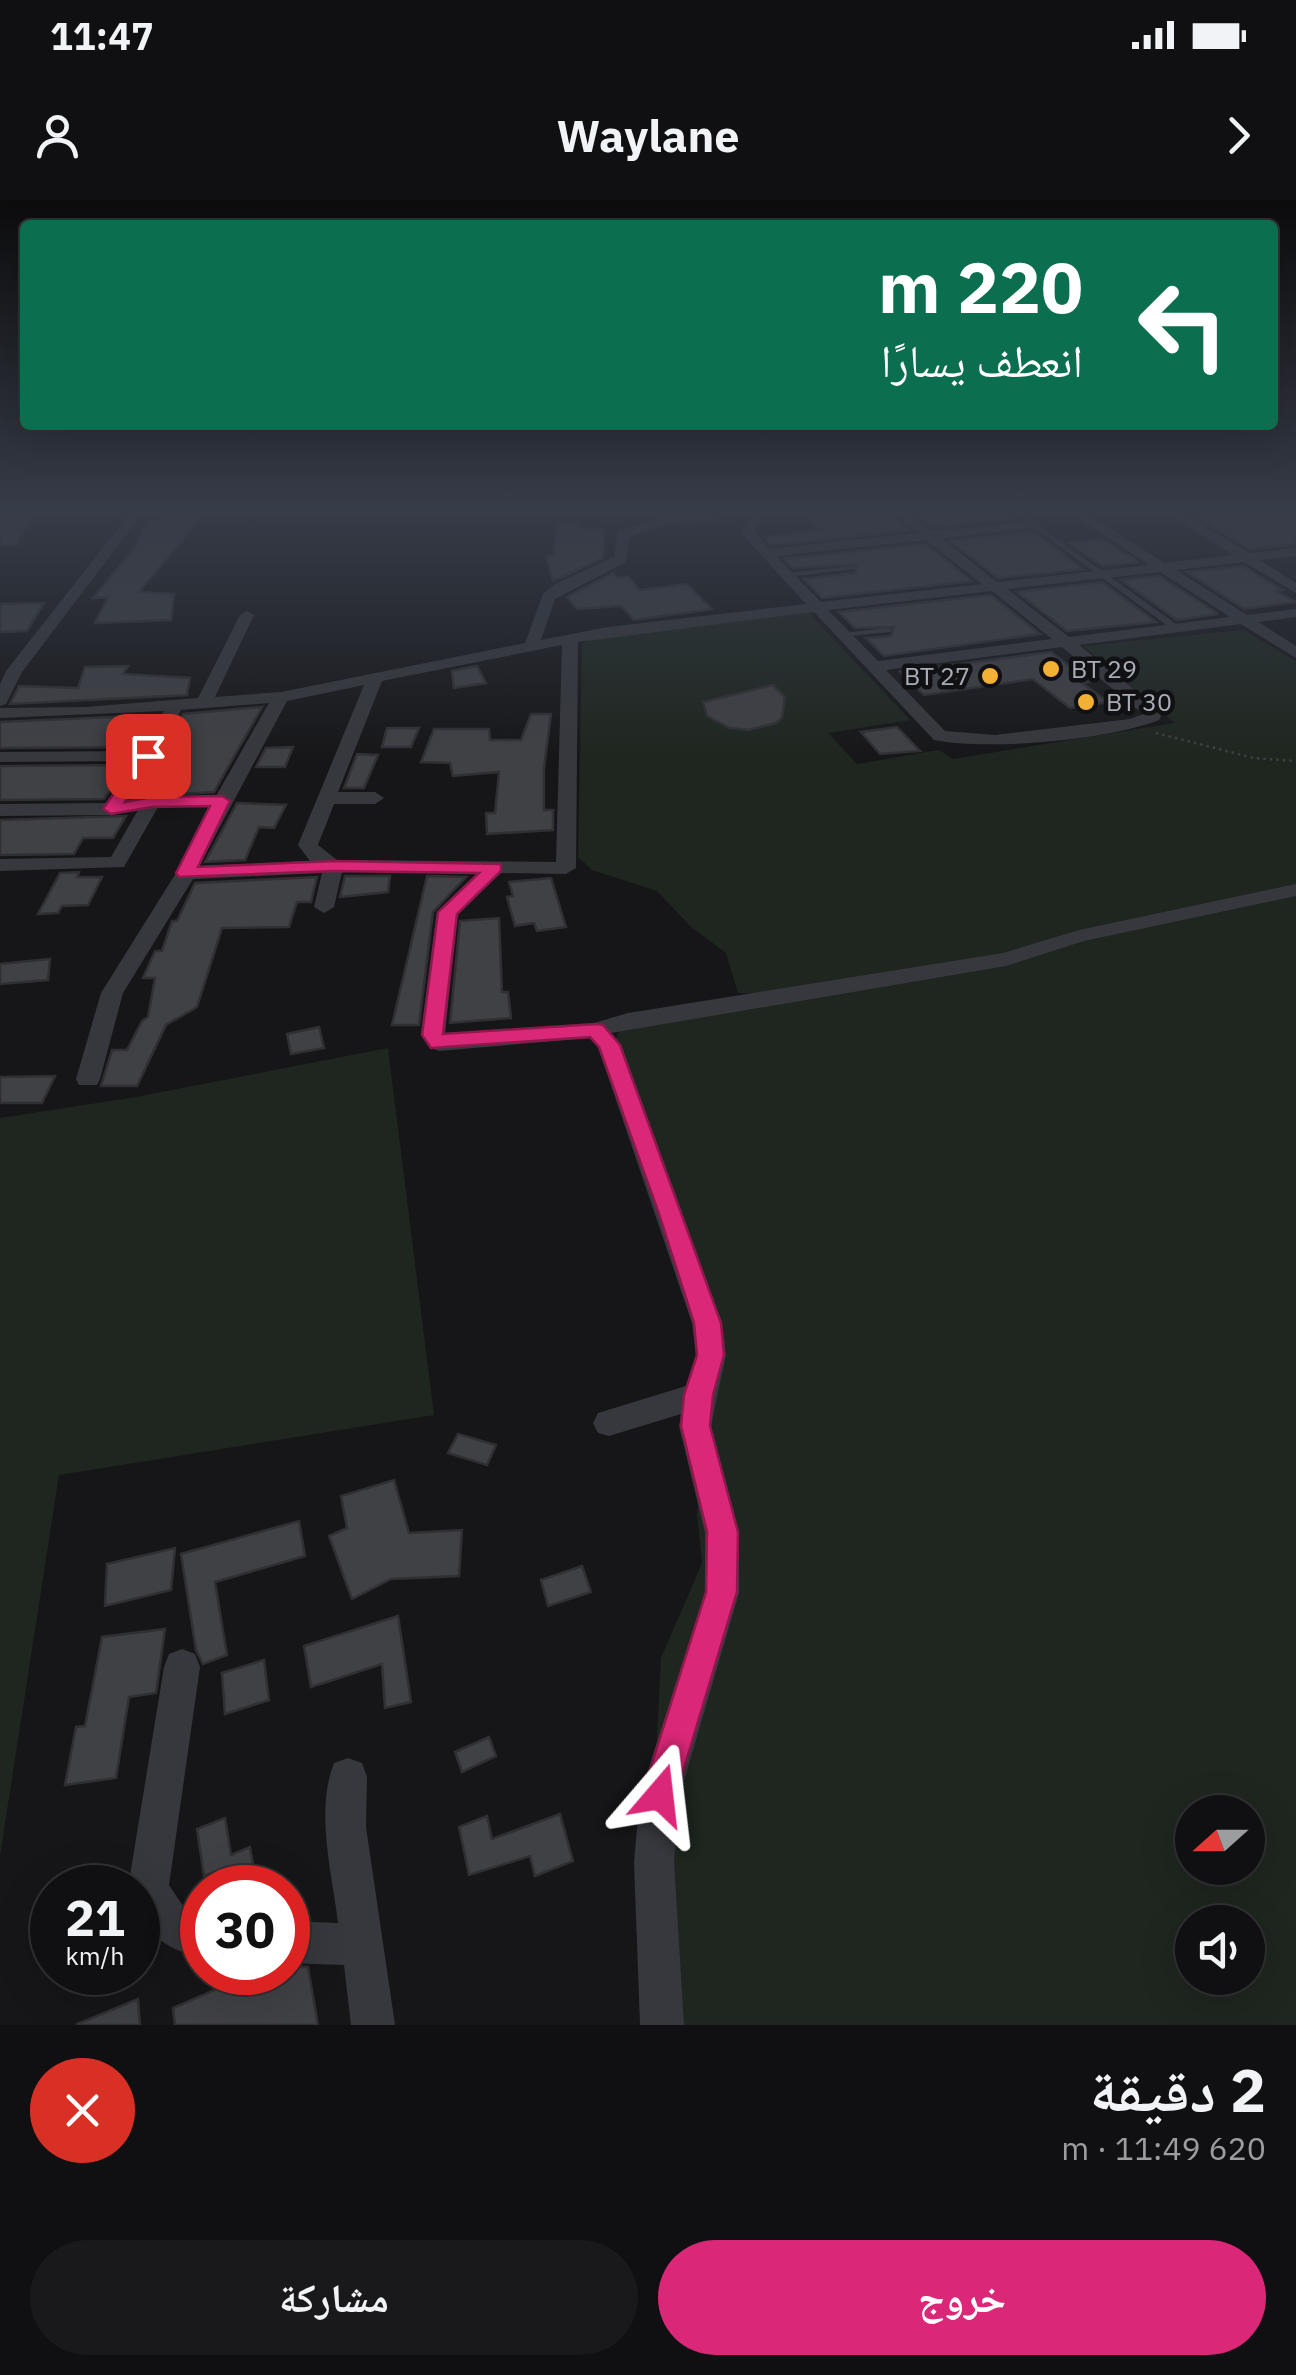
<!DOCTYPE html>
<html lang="ar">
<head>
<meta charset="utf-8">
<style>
  :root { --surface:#101012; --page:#19191b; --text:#f1f3f6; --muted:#9c9d9f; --line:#303032; --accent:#db2777 }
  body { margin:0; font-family:"IBM Plex Sans","Noto Naskh Arabic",sans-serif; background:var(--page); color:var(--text); direction:rtl; height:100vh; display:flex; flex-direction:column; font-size:38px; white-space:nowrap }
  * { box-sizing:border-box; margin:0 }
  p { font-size:32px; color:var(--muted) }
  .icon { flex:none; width:55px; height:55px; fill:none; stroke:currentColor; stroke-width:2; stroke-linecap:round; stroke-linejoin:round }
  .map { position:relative; height:1825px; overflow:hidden; direction:ltr }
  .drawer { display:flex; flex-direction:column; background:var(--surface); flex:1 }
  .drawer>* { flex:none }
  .banner { position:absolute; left:20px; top:20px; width:1258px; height:210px; border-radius:10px; box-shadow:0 10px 40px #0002,0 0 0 2px var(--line); direction:rtl; background:#0b6e4f; color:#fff; overflow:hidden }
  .needle { width:65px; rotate:249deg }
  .buttons { position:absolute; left:1175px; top:1595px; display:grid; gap:20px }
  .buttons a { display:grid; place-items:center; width:90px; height:90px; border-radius:50%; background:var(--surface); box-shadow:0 10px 40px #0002,0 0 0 2px var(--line); font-size:50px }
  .speed { position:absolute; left:30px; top:1665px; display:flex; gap:20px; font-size:50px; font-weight:700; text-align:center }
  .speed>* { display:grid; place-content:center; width:130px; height:130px; border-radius:50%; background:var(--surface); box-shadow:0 10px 40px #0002,0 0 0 2px var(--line); line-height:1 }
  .speed small { font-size:25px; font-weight:400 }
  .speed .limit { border:15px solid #d22; background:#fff; color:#111 }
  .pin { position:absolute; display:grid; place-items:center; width:85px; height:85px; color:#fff; margin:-42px; border-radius:20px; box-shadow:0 5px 15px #0006 }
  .me { position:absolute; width:110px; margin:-55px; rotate:17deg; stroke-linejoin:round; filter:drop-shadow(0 0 8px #0008) }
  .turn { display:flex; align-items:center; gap:35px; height:210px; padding:0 30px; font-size:45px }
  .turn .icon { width:130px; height:130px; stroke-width:2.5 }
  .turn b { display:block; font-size:70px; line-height:85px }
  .round { display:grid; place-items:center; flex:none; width:105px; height:105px; border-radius:52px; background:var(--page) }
  .summary { display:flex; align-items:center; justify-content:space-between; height:170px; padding:0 30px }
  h1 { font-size:60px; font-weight:700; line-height:75px }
  .primary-button { display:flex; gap:20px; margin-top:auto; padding:20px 30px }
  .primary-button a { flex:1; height:115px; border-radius:60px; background:var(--accent); color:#fff; font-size:40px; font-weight:700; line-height:115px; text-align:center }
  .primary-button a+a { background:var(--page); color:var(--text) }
  .status { display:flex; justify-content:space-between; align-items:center; height:70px; padding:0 50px; background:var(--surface); direction:ltr }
  .status svg { height:28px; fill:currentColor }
  header { display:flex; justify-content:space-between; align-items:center; height:130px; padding:0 30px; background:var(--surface); font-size:45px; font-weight:700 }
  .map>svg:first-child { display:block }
  .green { fill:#1e261f; fill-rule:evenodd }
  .building { fill:#404145; stroke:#303034; stroke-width:2.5 }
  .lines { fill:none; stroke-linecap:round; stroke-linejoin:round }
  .path { stroke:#3d3f44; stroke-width:2.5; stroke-dasharray:2.5 4; stroke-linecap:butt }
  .lane { fill:#37383d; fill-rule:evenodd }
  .street { fill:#37383d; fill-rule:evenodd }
  .route { fill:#db2777; stroke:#8e194d; stroke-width:2.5 }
  .poi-dot { fill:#f2b134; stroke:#111113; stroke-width:4 }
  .labels { text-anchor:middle; stroke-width:9; stroke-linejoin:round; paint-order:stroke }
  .far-poi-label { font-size:25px; fill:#a8adb8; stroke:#111113; text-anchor:start }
</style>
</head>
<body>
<div class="status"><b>11:47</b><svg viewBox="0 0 49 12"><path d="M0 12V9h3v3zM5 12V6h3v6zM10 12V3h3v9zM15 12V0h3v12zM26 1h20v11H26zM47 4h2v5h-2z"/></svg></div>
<header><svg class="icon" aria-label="forward" viewBox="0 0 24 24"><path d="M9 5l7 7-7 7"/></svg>Waylane<svg class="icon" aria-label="person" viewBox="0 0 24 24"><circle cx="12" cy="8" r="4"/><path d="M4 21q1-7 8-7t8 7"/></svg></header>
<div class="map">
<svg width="1296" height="1825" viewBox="0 0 1296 1825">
  <rect width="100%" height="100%" fill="#161618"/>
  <g class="green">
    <path d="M809,413L910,520L828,533L857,564L939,550L953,559L1175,523L1083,446L1243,430L1296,461V1825H642L661,1458L702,1363L697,1314L713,1180L615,840L619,831L817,795L738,793L726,753L691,727L657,691L592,670L578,657L582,444L595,436ZM1192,1612H1248V1668H1192ZM1192,1722H1248V1778H1192Z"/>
    <path d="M388,848L434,1215L59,1275L0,1656V918L136,897Z"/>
  </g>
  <g class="building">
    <path d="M170,307H210L139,392L174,394L171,420L95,423L108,397L93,398L136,346L147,321H159Z"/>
    <path d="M808,307H883L909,330L771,345L764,337L821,330L799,312Z"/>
    <path d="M906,307H997L1016,319L933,327Z"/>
    <path d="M1217,307H1296V344L1250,349L1196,317Z"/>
    <path d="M34,314L15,345H0V316Z"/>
    <path d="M558,322H579V326L588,329H604L603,358L553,381L546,356H553Z"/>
    <path d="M1033,332L1083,369L998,378L951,341Z"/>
    <path d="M1103,339L1138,362L1102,366L1069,343Z"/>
    <path d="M925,344L972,381L822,398L804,379L855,373L857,364L793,368L784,359Z"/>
    <path d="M1243,366L1283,390L1276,391L1296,402L1244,409L1187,372Z"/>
    <path d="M613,373L618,378L628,376L640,390L687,384L712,409L634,420L621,406L577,409L567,397Z"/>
    <path d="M1159,376L1217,413V414L1177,420L1121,380Z"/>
    <path d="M1102,382L1156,422L1067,431L1017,392Z"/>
    <path d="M991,395L1040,434L884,456L866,438L891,436L894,427L855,428L839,412Z"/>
    <path d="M44,403L27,431L0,432V404Z"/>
    <path d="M1051,452L1090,482L1082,483L1108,502L1070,508L1033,479L924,495L900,472Z"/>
    <path d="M128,466L123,474L190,478L187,495L10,504L19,486L78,488L85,467Z"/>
    <path d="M477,466L486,483L454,488L452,471Z"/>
    <path d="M773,485L785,497L782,518L776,523L749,530L729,528L707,516L703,502Z"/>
    <path d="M262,507L214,592L133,597L183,514Z"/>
    <path d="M531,514H551L544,568V610H553V630L487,634L486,613H495L499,572L453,576L450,563L421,562L434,529H489L490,540H521Z"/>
    <path d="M134,516L123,538H145L140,547L0,548V522Z"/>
    <path d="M897,527L920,551L880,554L861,532Z"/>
    <path d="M387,528H419L411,547H382Z"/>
    <path d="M293,547L285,567H256L266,548Z"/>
    <path d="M357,554L378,555L364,588H344Z"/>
    <path d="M128,565L104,599L0,600V566Z"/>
    <path d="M237,603L286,605L274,628L259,627L245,660L205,662Z"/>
    <path d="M126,616L113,638H83L74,654L0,655V620Z"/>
    <path d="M79,672L77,677H102L88,705L62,706L58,713L38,714L60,673Z"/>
    <path d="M345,676H390L388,692L340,697Z"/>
    <path d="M427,676L466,677L433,712L419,825H392Z"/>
    <path d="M317,677L311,702H297L289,727L222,728L197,807L166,825L137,886H101L112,850H127L142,821L148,817L155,778H143L155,751H162L172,721H177L195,683Z"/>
    <path d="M551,678L566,727L537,731L534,723L515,726L507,697L513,696L509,682Z"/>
    <path d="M499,718L502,792H508L511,818L450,823L460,721Z"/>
    <path d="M50,759L48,780L0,784V764Z"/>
    <path d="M319,827L324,848L291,854L287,834Z"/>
    <path d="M55,876L42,903H0V877Z"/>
    <path d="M458,1234L496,1245L487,1265L448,1253Z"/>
    <path d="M394,1280L409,1333L462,1330L459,1376L391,1379L352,1399L329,1336L347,1328L341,1296Z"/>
    <path d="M299,1321L305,1356L215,1382L227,1455L203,1464L196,1450L181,1354Z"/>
    <path d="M175,1348L171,1390L105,1406L107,1364Z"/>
    <path d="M582,1366L591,1392L548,1406L541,1380Z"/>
    <path d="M398,1416L411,1502L385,1508L382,1464L311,1487L304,1446Z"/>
    <path d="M165,1429L156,1493L129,1497L116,1578L65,1585L76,1527L85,1526L102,1437Z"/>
    <path d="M264,1460L269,1500L225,1514L222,1473Z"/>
    <path d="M489,1537L496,1556L462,1572L455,1552Z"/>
    <path d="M560,1614L573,1661L535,1676L530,1656L469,1675L459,1627L487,1616L492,1639Z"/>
    <path d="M225,1618L231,1655L250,1647L257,1688H218L216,1671L204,1676L197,1629Z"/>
    <path d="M288,1767H308L318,1825H175L173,1808L256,1772H288Z"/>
    <path d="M138,1799L140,1825H77V1824Z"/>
  </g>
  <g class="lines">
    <path class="path" d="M1156,533L1254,558L1296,561"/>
    <g class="lane">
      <path d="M1006,307H1012L1179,426V430H1173Z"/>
      <path d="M853,366L855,367V369L786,377L783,375L786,373Z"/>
      <path d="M888,428L892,430L891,432L841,437L837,435L841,433Z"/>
    </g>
    <g class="street">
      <path d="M135,307H147L22,472L6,504L0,506V484L6,471Z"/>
      <path d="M623,307H645L683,315L804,307L766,314L754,330L769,349L918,333L887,307H900L932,331L1039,321L1040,324L1034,328L941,338L997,382L1149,365L1062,307H1076L1165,363L1233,355L1169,313L1189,307H1213L1186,315L1249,353L1296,348V356L1260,360L1296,383V393L1244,362L1176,370L1247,415L1296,409V417L1258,422L1296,446V458L1241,424L1079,445L1156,507L1161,516L1159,520C1108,540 988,551 934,540L814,412L578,442L576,668L566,674L501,673L457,714L445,835L594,823L628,813L1003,753L1079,730L1296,684V696L1084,741L1006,766L611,833L621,845L722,1123L726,1155L711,1226L739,1333V1393L680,1595L674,1662L684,1825H640L634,1662L640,1595L705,1393V1333L679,1226L681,1214L609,1236L598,1233L593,1223L598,1213L686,1186L696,1155L692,1123L598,847L590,838L439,851C429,848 427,843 421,835L437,712L478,673L342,672L334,707L324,713L314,707L322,673L193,679L123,793L100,879L97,885H79L76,879L101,793L176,673L210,607H158L124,667L0,671V659L111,657L138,610L111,615L0,616V604L106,603L135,561L0,562V552L142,551L164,511L0,518V508L85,507L198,498L240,415L247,411L254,415L215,497L281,492L525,443L543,394L555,384L614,357L618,332L661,317ZM752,315L742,330L743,335L806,404L608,427L541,440L555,399L626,362L629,337L664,325ZM926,340L982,384L821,402L776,356ZM1160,372L1230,417L1069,437L1007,389ZM992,391L1052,439L878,461L828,410ZM562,445L556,662L337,660L318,645L334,604H375L384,598L375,592H338L382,481ZM1062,447L1143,514L1130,519L995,535L945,531L886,470ZM364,485L298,645L310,661L199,666L287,501ZM269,503L216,596L126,601L157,556L181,510Z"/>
      <path d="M182,1449L195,1454L200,1467L169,1685L183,1706L202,1716V1758C162,1748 138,1731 138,1688H128L164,1467L169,1454Z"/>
      <path d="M348,1558L362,1563L367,1577L366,1627L395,1825H351L344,1765L288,1763V1721L338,1723C332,1673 315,1611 334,1563Z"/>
    </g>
  </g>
  <linearGradient id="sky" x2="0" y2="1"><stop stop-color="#0c0c0d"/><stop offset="0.55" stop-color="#363c48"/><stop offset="1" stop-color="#363c48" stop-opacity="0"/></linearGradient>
  <rect width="1296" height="562" fill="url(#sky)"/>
  <path class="route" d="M148,551L156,556L125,602L152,597L222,596L230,601L198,667L334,661L501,664V671L457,714L443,834L596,824L603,825L620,845L721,1123L724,1155L713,1195L710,1226L738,1332L737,1392L672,1608L660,1613L647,1608L642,1595L706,1392L707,1332L681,1226L684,1195L697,1155L694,1123L658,1011L599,847L590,837L431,848L422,835L438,712L479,673L334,671L179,677L176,673L210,606L152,607L111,614L103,609L142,553Z"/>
  <g class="poi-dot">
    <circle cx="1051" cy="469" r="10"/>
    <circle cx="990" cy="476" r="10"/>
    <circle cx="1086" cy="502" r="10"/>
  </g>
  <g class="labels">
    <g class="far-poi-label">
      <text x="1071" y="478">BT 29</text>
      <text x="970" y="485" text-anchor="end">BT 27</text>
      <text x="1106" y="511">BT 30</text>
    </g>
  </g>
</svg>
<div class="buttons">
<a><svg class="needle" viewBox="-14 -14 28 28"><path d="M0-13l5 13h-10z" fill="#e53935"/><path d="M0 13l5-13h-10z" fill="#9c9d9f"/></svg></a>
<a><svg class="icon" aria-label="sound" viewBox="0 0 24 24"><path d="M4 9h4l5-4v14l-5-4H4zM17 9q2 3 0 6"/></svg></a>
</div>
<div class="speed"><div>21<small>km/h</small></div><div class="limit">30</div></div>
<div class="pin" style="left:148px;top:556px;background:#d93025"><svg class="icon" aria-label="arrive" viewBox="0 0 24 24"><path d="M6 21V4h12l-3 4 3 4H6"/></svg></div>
<svg class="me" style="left:660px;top:1595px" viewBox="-20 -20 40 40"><path d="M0-17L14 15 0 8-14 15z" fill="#db2777" stroke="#fff" stroke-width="4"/></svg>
<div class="banner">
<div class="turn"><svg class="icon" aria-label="left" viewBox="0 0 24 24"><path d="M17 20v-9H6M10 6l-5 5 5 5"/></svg><div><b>220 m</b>انعطف يسارًا</div></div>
</div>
</div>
<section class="drawer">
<div class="summary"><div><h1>2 دقيقة</h1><p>620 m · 11:49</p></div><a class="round" style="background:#d93025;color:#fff"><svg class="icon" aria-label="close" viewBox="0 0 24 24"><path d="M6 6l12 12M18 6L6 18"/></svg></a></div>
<div class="primary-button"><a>خروج</a><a>مشاركة</a></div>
</section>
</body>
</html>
